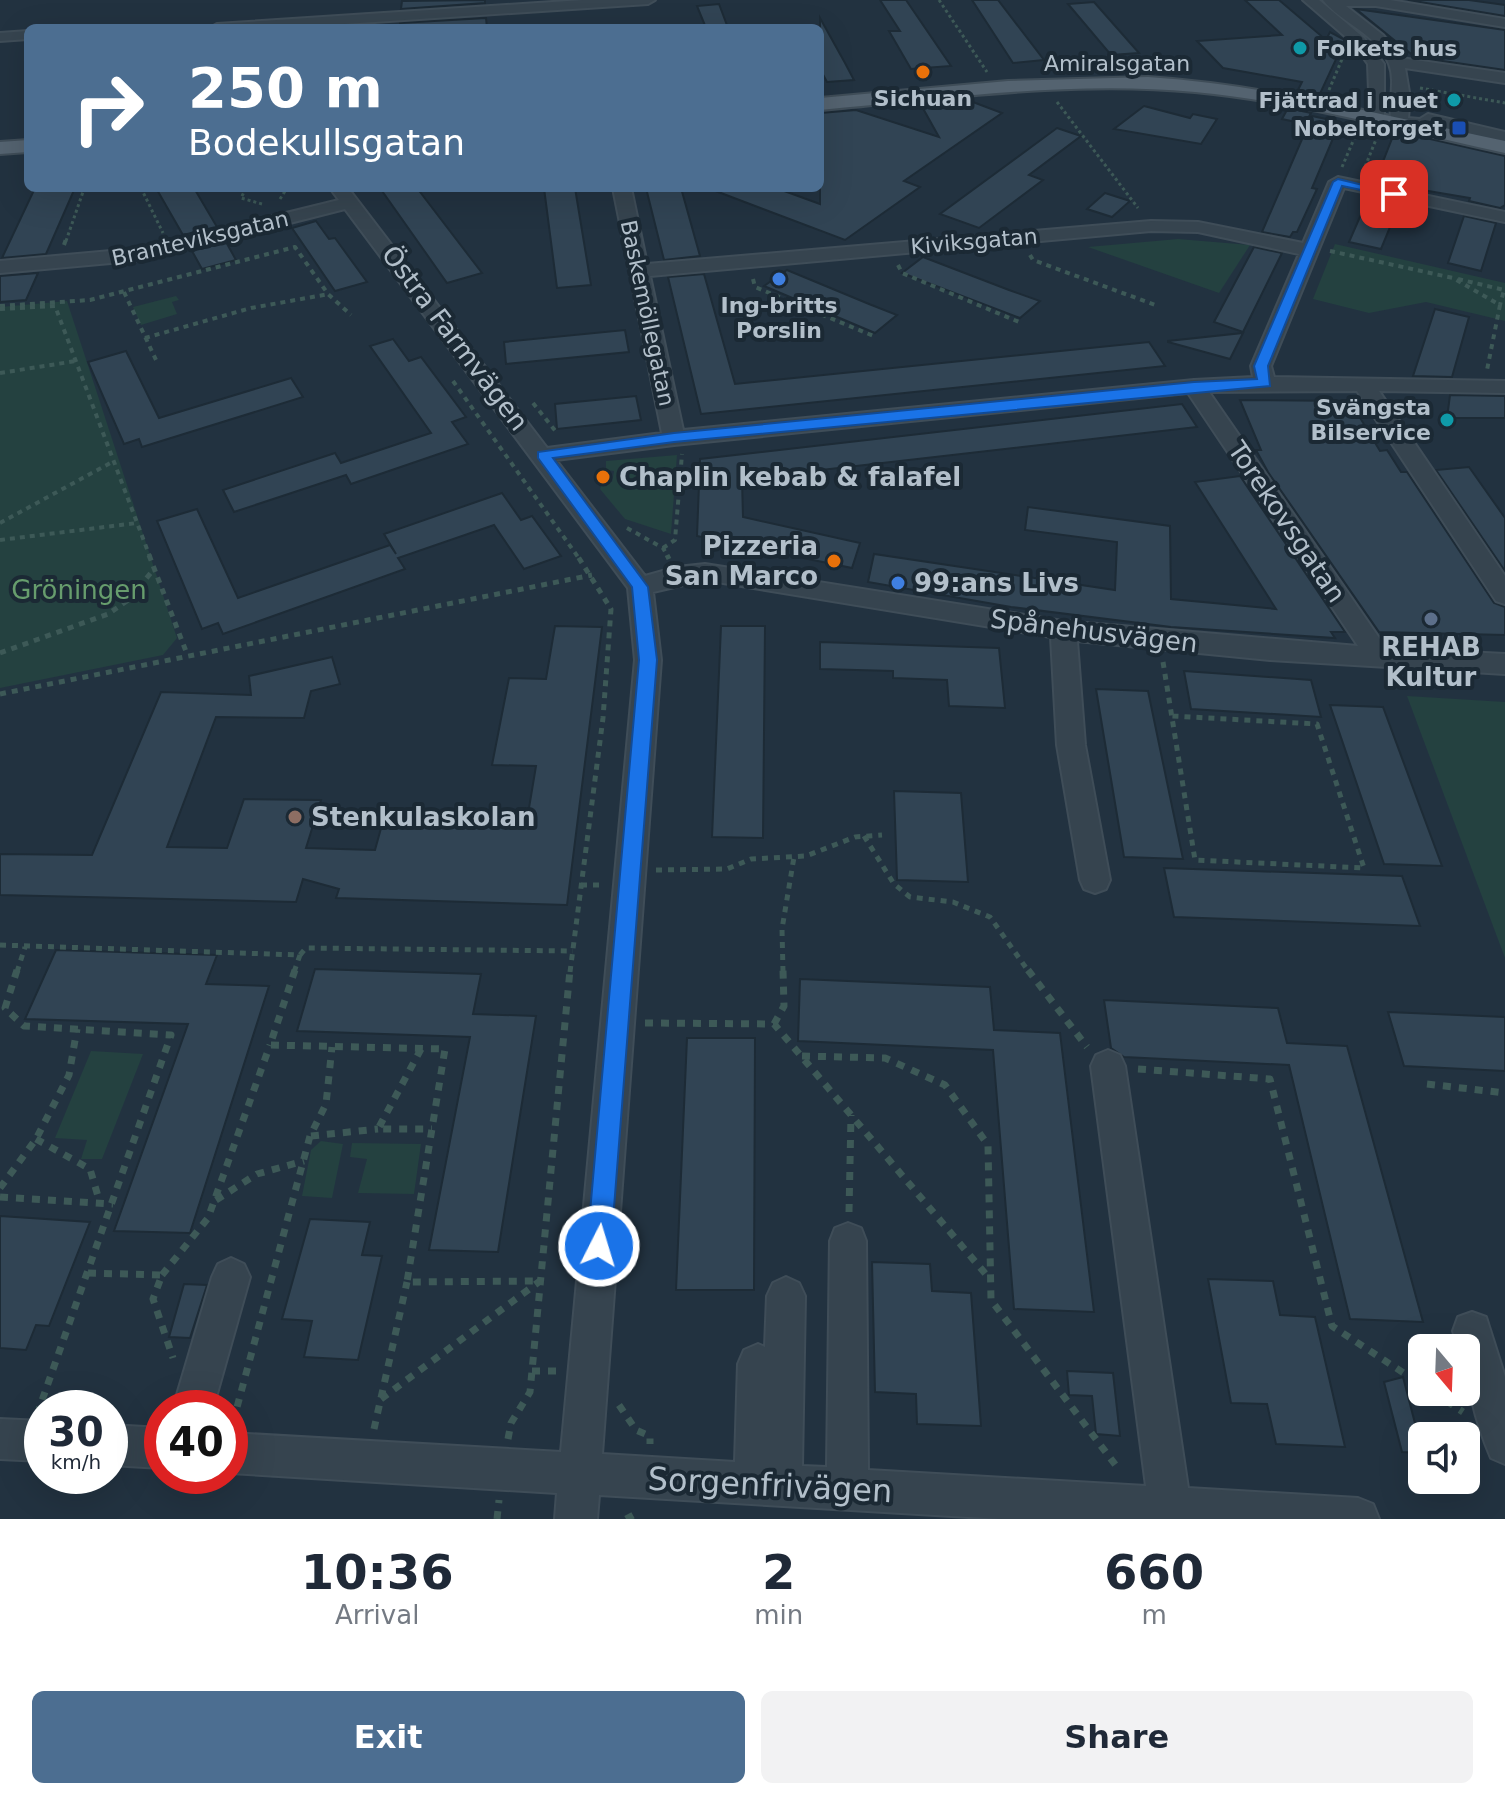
<!DOCTYPE html>
<html lang="en">
<head>
<meta charset="utf-8">
<style>
  :root { --surface:#fff; --page:#f2f2f3; --text:#1f2937; --muted:#747a83; --accent:#4c6e91 }
  body { margin:0; font-family:"DejaVu Sans",sans-serif; background:var(--page); color:var(--text); height:100vh; display:flex; flex-direction:column; font-size:30px; white-space:nowrap }
  * { box-sizing:border-box; margin:0 }
  p { font-size:26px; color:var(--muted) }
  .icon { flex:none; width:44px; height:44px; fill:none; stroke:currentColor; stroke-width:2; stroke-linecap:round; stroke-linejoin:round }
  .map { position:relative; height:1519px; overflow:hidden }
  .drawer { display:flex; flex-direction:column; background:var(--surface); flex:1 }
  .drawer>* { flex:none }
  .hud { position:absolute; left:24px; top:24px; width:800px; height:168px; border-radius:12px; box-shadow:0 8px 32px #0002; background:#4c6e91; color:#fff; overflow:hidden }
  .needle { width:52px; rotate:161deg }
  .fabs { position:absolute; left:1408px; top:1334px; display:grid; gap:16px }
  .fabs a { display:grid; place-items:center; width:72px; height:72px; border-radius:12px; background:var(--surface); box-shadow:0 8px 32px #0002; font-size:40px }
  .speed { position:absolute; left:24px; top:1390px; display:flex; gap:16px; font-size:40px; font-weight:700; text-align:center }
  .speed>* { display:grid; place-content:center; width:104px; height:104px; border-radius:50%; background:var(--surface); box-shadow:0 8px 32px #0002; line-height:1 }
  .speed small { font-size:20px; font-weight:400 }
  .speed .limit { border:12px solid #d22; background:#fff; color:#111 }
  .pin { position:absolute; display:grid; place-items:center; width:68px; height:68px; color:#fff; margin:-34px; border-radius:16px; box-shadow:0 4px 12px #0006 }
  .me { position:absolute; width:88px; margin:-44px; rotate:5deg; stroke-linejoin:round; filter:drop-shadow(0 0 6px #0008) }
  .turn { display:flex; align-items:center; gap:28px; height:168px; padding:0 32px; font-size:36px }
  .turn .icon { width:104px; height:104px; stroke-width:2.5 }
  .turn b { display:block; font-size:56px; line-height:68px }
  .eta { display:flex; justify-content:space-evenly; align-items:center; height:136px; text-align:center }
  .eta b { font-size:48px; font-weight:800; line-height:56px }
  .primary-button { display:flex; gap:16px; margin-top:auto; padding:16px 32px }
  .primary-button a { flex:1; height:92px; border-radius:12px; background:var(--accent); color:#fff; font-size:32px; font-weight:800; line-height:92px; text-align:center }
  .primary-button a+a { background:var(--page); color:var(--text) }
  .map>svg:first-child { display:block }
  .green { fill:#244140 }
  .building { fill:#314454; stroke:#1d2b36; stroke-width:2 }
  .lines { fill:none; stroke-linecap:round; stroke-linejoin:round }
  .minor-casing { stroke:#3f4d58; stroke-width:4 }
  .major-casing { stroke:#3f4d58; stroke-width:4 }
  .path-far3 { stroke:#3d5957; stroke-width:3; stroke-dasharray:3 3; stroke-linecap:butt }
  .path-far2 { stroke:#3d5957; stroke-width:4; stroke-dasharray:5 5; stroke-linecap:butt }
  .path-far1 { stroke:#3d5957; stroke-width:5; stroke-dasharray:6 6; stroke-linecap:butt }
  .path { stroke:#3d5957; stroke-width:7; stroke-dasharray:8 8; stroke-linecap:butt }
  .minor { fill:#36444f; fill-rule:evenodd }
  .major { fill:#546370; fill-rule:evenodd }
  .route { fill:#1a73e8; stroke:#114b97; stroke-width:2 }
  .culture-dot { fill:#0f9aa8; stroke:#1b2934; stroke-width:3 }
  .food-dot { fill:#e8710a; stroke:#1b2934; stroke-width:3 }
  .transit-dot { fill:#1a4fb4; stroke:#1b2934; stroke-width:3 }
  .shop-dot { fill:#3f7fe0; stroke:#1b2934; stroke-width:3 }
  .service-dot { fill:#5c6f8a; stroke:#1b2934; stroke-width:3 }
  .education-dot { fill:#8d6e63; stroke:#1b2934; stroke-width:3 }
  .labels { text-anchor:middle; stroke-width:8; stroke-linejoin:round; paint-order:stroke }
  .far-poi-label { font-size:22px; font-weight:bold; fill:#b2bfca; stroke:#1b2934; text-anchor:end }
  .far-street-label { font-size:22px; fill:#b2bfca; stroke:#1b2934 }
  .street-label { font-size:26px; fill:#b2bfca; stroke:#1b2934 }
  .poi-label { font-size:26px; font-weight:bold; fill:#b2bfca; stroke:#1b2934; text-anchor:start }
  .park-label { font-size:26px; fill:#679d6d; stroke:#1b2934 }
  .near-street-label { font-size:32px; fill:#b2bfca; stroke:#1b2934 }
</style>
</head>
<body>
<div class="map">
<svg width="1505" height="1519" viewBox="0 0 1505 1519">
  <rect width="100%" height="100%" fill="#223240"/>
  <g class="green">
    <path d="M1178,239L1250,245L1219,293L1088,247Z"/>
    <path d="M1335,244L1505,283V321L1426,302L1369,313L1313,299Z"/>
    <path d="M176,296L179,300L172,302L177,314L141,325L133,307Z"/>
    <path d="M67,301L177,638L163,655L0,688V307Z"/>
    <path d="M677,455L671,534L625,519L600,489L602,482H612L614,471L606,470V461Z"/>
    <path d="M1407,696L1505,702V958Z"/>
    <path d="M91,1051L143,1054L102,1159H81L87,1140L55,1138Z"/>
    <path d="M321,1141L343,1144L332,1198L302,1196L311,1150Z"/>
    <path d="M352,1143L421,1144L414,1194L358,1193L367,1159L350,1157Z"/>
  </g>
  <g class="building">
    <path d="M485,0V3L401,9L402,1Z"/>
    <path d="M880,0H906L951,66L911,69L889,31H900Z"/>
    <path d="M972,0H998L1044,60L1013,63Z"/>
    <path d="M1245,0H1279L1326,40L1330,32L1345,40L1318,98L1296,94L1302,82L1223,68L1197,41L1282,35Z"/>
    <path d="M1408,0H1469L1505,5V16Z"/>
    <path d="M1094,2L1139,53L1111,55L1068,4Z"/>
    <path d="M719,4L728,28H706L697,6Z"/>
    <path d="M1356,9L1505,30V70L1415,57Z"/>
    <path d="M486,18L487,28H400V23Z"/>
    <path d="M820,18L845,63L854,80L827,82L820,69Z"/>
    <path d="M965,99L1002,113L904,181L920,187L845,240L713,190L776,188L820,204V113L856,110L939,137L920,103Z"/>
    <path d="M1144,106L1190,118L1193,114L1217,119L1201,144L1114,129Z"/>
    <path d="M1288,108L1311,113L1305,124L1282,119Z"/>
    <path d="M1312,116L1340,122L1312,188L1317,189L1297,232H1293L1290,237L1262,232Z"/>
    <path d="M1057,128L1081,136L1029,175L1043,180L979,228L940,214Z"/>
    <path d="M1395,131L1505,156V205L1500,208L1469,201L1470,198L1375,182Z"/>
    <path d="M35,188H75L46,254L2,258Z"/>
    <path d="M156,188H194L217,227L183,235Z"/>
    <path d="M380,188H417L482,273L447,283Z"/>
    <path d="M544,188H575L591,285L557,288Z"/>
    <path d="M646,188H681L700,256L664,260Z"/>
    <path d="M1105,193L1130,201L1112,217L1087,209Z"/>
    <path d="M1369,196L1400,203L1381,249L1349,242Z"/>
    <path d="M1464,216L1496,223L1481,271L1448,263Z"/>
    <path d="M316,221L329,239L335,238L367,282L335,291L292,228Z"/>
    <path d="M226,242L236,260L202,269L192,251Z"/>
    <path d="M1254,247L1282,253L1243,332L1214,322Z"/>
    <path d="M923,257L1009,290L1040,301L1020,318L902,273Z"/>
    <path d="M787,270L869,304L897,315L875,333L764,286Z"/>
    <path d="M38,273L26,300L0,302V276Z"/>
    <path d="M704,274L735,384L1149,342L1165,366L701,414L668,277Z"/>
    <path d="M1435,309L1469,317L1452,377L1413,376Z"/>
    <path d="M625,330L629,352L506,364L504,342Z"/>
    <path d="M1243,333L1230,359L1168,342V341Z"/>
    <path d="M393,339L409,361L421,357L466,417L452,422L468,444L351,484L346,475L234,512L223,490L335,453L341,463L431,433L370,346Z"/>
    <path d="M126,351L159,418L291,378L303,397L142,447L139,439L124,444L88,362Z"/>
    <path d="M1450,395L1505,396V418H1447Z"/>
    <path d="M636,396L641,420L557,429L555,404Z"/>
    <path d="M1240,400L1350,401L1380,451L1387,450L1401,472H1407L1494,603L1505,607V635L1379,632L1268,472L1256,450H1261Z"/>
    <path d="M1182,404L1197,427L742,479L743,517L860,543L852,568L697,536L700,459Z"/>
    <path d="M1469,467L1505,518V571L1436,470Z"/>
    <path d="M1240,476L1345,632H1331L1335,638L1171,627L1011,607L868,582L874,554L1115,590L1117,542L1025,530L1028,507L1170,526L1171,599L1276,609L1195,482Z"/>
    <path d="M502,493L521,520L532,516L561,556L524,569L494,525L398,558L405,569L223,634L218,623L202,629L157,521L197,509L238,598L390,545L396,554L384,534Z"/>
    <path d="M555,626L602,627L567,905L336,898L339,889L303,879L296,902L0,895V854L92,855L161,692L251,695L249,676L332,657L340,684L311,691L304,718L216,717L167,847L227,848L244,799L321,800L306,848L375,850L383,821L526,826L536,766L492,765L509,678L546,679Z"/>
    <path d="M721,626H765L763,838L712,837Z"/>
    <path d="M820,642L999,648L1005,708L949,706L947,680L893,678V671L820,669Z"/>
    <path d="M1184,671L1311,680L1321,717L1191,709Z"/>
    <path d="M1096,689L1148,691L1183,859L1124,857Z"/>
    <path d="M1330,705L1383,707L1442,866L1384,864Z"/>
    <path d="M894,791L961,793L968,882L897,880Z"/>
    <path d="M1164,868L1402,876L1420,926L1174,917Z"/>
    <path d="M56,950L217,955L206,984L269,986L190,1233L114,1231L188,1024L25,1019Z"/>
    <path d="M315,969L481,974L473,1014L536,1016L498,1252L429,1250L470,1037L297,1031Z"/>
    <path d="M800,979L990,987L994,1030L1060,1033L1094,1312L1014,1309L993,1050L798,1041Z"/>
    <path d="M1104,1000L1278,1008L1287,1043L1347,1046L1423,1322L1350,1319L1289,1065L1124,1057L1111,1048Z"/>
    <path d="M1388,1012L1505,1017V1071L1404,1066Z"/>
    <path d="M687,1038H755L754,1290H676Z"/>
    <path d="M0,1216L90,1222L49,1326L36,1325L26,1350L0,1348Z"/>
    <path d="M310,1219L370,1222L362,1255L382,1256L358,1360L304,1357L312,1321L282,1319Z"/>
    <path d="M872,1262L930,1264L932,1291L971,1293L981,1426L917,1424L916,1394L875,1392Z"/>
    <path d="M1208,1279L1273,1281L1280,1315L1315,1317L1345,1447L1276,1444L1267,1404L1231,1403Z"/>
    <path d="M184,1284L207,1285L190,1338L169,1337Z"/>
    <path d="M1067,1371L1113,1373L1120,1436L1096,1434L1092,1396L1069,1395Z"/>
    <path d="M1403,1377L1417,1431H1422V1453L1402,1452L1384,1382Z"/>
  </g>
  <g class="lines">
    <defs>
      <g id="minor">
        <path d="M583,0H655L648,4L284,28H210L217,24Z"/>
        <path d="M1303,0H1319L1364,38L1384,64V121L1370,118L1368,64L1354,44Z"/>
        <path d="M1323,0H1390L1505,19V27L1376,6H1346L1383,35L1401,58L1505,73V83L1405,68L1410,98L1408,118L1420,119L1428,114L1505,132V142L1449,129L1393,125C1386,108 1397,84 1389,64C1378,34 1341,23 1323,0Z"/>
        <path d="M28,31V39L0,41V33Z"/>
        <path d="M1338,177L1505,212V222L1344,188L1271,366L1274,377L1505,381V393L1379,391L1505,576V604L1496,601L1357,391L1209,392L1386,648L1505,654V674L1270,660L1077,641L1085,745L1110,880L1106,889L1095,893L1084,889L1080,880L1057,745L1051,637L705,580L653,592L661,660L602,1454L735,1462L738,1364L744,1350L758,1344L765,1347L767,1296L773,1283L786,1277L799,1283L805,1296L802,1466L827,1467L830,1241L835,1228L848,1223L861,1228L866,1241L868,1470L1146,1486L1091,1066L1096,1055L1108,1050L1120,1055L1125,1066L1188,1488L1358,1498L1373,1504L1379,1519H1002L599,1495L597,1519H555L557,1493L230,1473V1433L561,1452L635,660L628,588L345,209L144,260L0,273V261L144,248L339,200L330,188H348L547,448L662,433L613,188H631L647,264L1151,221L1198,222L1303,243L1329,182ZM1151,231L1198,232L1299,254L1251,366L1253,377L1194,380L683,430L650,276ZM1188,393L1358,646L1063,621L705,564L677,567L645,576L556,460L674,445Z"/>
        <path d="M231,1258L244,1264L250,1277L213,1408H173L212,1277L218,1264Z"/>
        <path d="M1472,1312L1486,1317L1505,1377V1464L1491,1458C1476,1423 1466,1386 1466,1348H1458L1453,1331L1458,1317Z"/>
        <path d="M0,1419L42,1421V1461L0,1459Z"/>
        <path d="M110,1425L162,1428V1468L110,1465Z"/>
      </g>
      <g id="major">
        <path d="M1148,77C1270,85 1386,116 1505,141V153C1402,131 1300,102 1195,92C1070,80 944,99 820,110V98L1008,81Z"/>
        <path d="M28,140V152L0,154V142Z"/>
      </g>
    </defs>
    <use href="#minor" class="minor-casing"/>
    <use href="#major" class="major-casing"/>
    <g class="path-far3">
      <path d="M939,0L987,72"/>
      <path d="M1420,88L1505,103"/>
      <path d="M1329,90L1345,52"/>
      <path d="M1057,102L1138,208"/>
      <path d="M1342,167L1357,132"/>
      <path d="M1363,172L1377,137"/>
      <path d="M141,188L163,233"/>
      <path d="M246,188L241,198L262,204"/>
      <path d="M280,199L287,188"/>
      <path d="M66,241L84,189L96,188"/>
    </g>
    <g class="path-far2">
      <path d="M64,245L66,239"/>
      <path d="M1330,251L1453,278L1500,305L1487,370"/>
      <path d="M1030,255L1033,260L1158,306"/>
      <path d="M898,265L902,273L1019,322"/>
      <path d="M753,279L755,287L876,337"/>
      <path d="M1458,279L1504,290L1500,305"/>
      <path d="M124,292L157,362"/>
      <path d="M0,306L90,300L295,247L328,294L351,315"/>
      <path d="M0,309L55,306L150,557"/>
      <path d="M145,338L251,308L329,294"/>
      <path d="M0,373L76,361"/>
      <path d="M453,381L578,557"/>
      <path d="M533,403L557,433"/>
      <path d="M0,523L114,461"/>
      <path d="M627,528L663,548L668,557"/>
      <path d="M0,540L137,523"/>
      <path d="M663,548L675,540L682,454"/>
    </g>
    <g class="path-far1">
      <path d="M149,555L187,654"/>
      <path d="M667,555L669,559"/>
      <path d="M0,653L108,614L127,601L155,568"/>
      <path d="M1163,662L1195,860L1364,868L1317,724L1172,716"/>
      <path d="M0,694L592,575"/>
      <path d="M864,836L894,884L910,897L953,902L990,917L1029,972"/>
      <path d="M656,870L727,869L751,859L806,856L855,837L882,835"/>
      <path d="M581,885H601"/>
      <path d="M0,945L300,955L294,972"/>
      <path d="M300,955L306,948L573,951"/>
      <path d="M17,972L25,947"/>
      <path d="M570,972L603,718L611,609L577,555"/>
      <path d="M783,972L782,929L794,857"/>
    </g>
    <g class="path">
      <path d="M17,970L5,1008L24,1026L171,1035L39,1409"/>
      <path d="M295,970L270,1045L445,1049L407,1282L540,1281"/>
      <path d="M1028,970L1087,1047"/>
      <path d="M645,1023L774,1024L989,1278"/>
      <path d="M774,1024L784,1006L783,970"/>
      <path d="M421,1049L378,1129H432"/>
      <path d="M802,1056L885,1058L945,1085L988,1145L991,1300L1120,1471"/>
      <path d="M1138,1069L1270,1079L1332,1326L1422,1385"/>
      <path d="M1427,1084L1505,1093"/>
      <path d="M311,1136L378,1129"/>
      <path d="M36,1139L90,1169L100,1203"/>
      <path d="M0,1188L36,1139L69,1075L77,1029"/>
      <path d="M0,1197L113,1204"/>
      <path d="M216,1200L257,1174L304,1161"/>
      <path d="M849,1212L851,1115"/>
      <path d="M88,1273L162,1275L153,1299L173,1358"/>
      <path d="M162,1275L208,1218L270,1045"/>
      <path d="M532,1371H558"/>
      <path d="M1433,1392L1463,1412"/>
      <path d="M381,1399L540,1281"/>
      <path d="M619,1405L636,1430L650,1436V1444"/>
      <path d="M233,1422L310,1136L326,1104L332,1047"/>
      <path d="M374,1429L407,1282"/>
      <path d="M508,1439L511,1423L530,1392L570,970"/>
      <path d="M497,1519L499,1500"/>
      <path d="M626,1519L639,1512"/>
    </g>
    <use href="#minor" class="minor"/>
    <use href="#major" class="major"/>
  </g>
  <path class="route" d="M1338,179L1400,194L1394,197L1342,186L1268,366L1270,386L674,442L553,458L648,587L657,660L611,1246L607,1254L599,1258L590,1254L587,1246L639,660L632,587L538,458V452L674,433L1194,382L1257,379L1254,366L1333,182Z"/>
  <g class="culture-dot">
    <circle cx="1300" cy="48" r="8"/>
    <circle cx="1454" cy="100" r="8"/>
    <circle cx="1447" cy="420" r="8"/>
  </g>
  <g class="food-dot">
    <circle cx="923" cy="72" r="8"/>
    <circle cx="603" cy="477" r="8"/>
    <circle cx="834" cy="561" r="8"/>
  </g>
  <rect class="transit-dot" x="1451" y="120" width="16" height="16" rx="4"/>
  <g class="shop-dot">
    <circle cx="779" cy="279" r="8"/>
    <circle cx="898" cy="583" r="8"/>
  </g>
  <circle class="service-dot" cx="1431" cy="619" r="8"/>
  <circle class="education-dot" cx="295" cy="817" r="8"/>
  <g class="labels">
    <g class="far-poi-label">
      <text x="1316" y="56" text-anchor="start">Folkets hus</text>
      <text x="923" y="106" text-anchor="middle">Sichuan</text>
      <text x="1438" y="108">Fjättrad i nuet</text>
      <text x="1443" y="136">Nobeltorget</text>
      <text x="779" y="313" text-anchor="middle">Ing-britts<tspan x="779" dy="25">Porslin</tspan></text>
      <text x="1431" y="415">Svängsta<tspan x="1431" dy="25">Bilservice</tspan></text>
    </g>
    <g class="far-street-label">
      <text x="1117" y="71">Amiralsgatan</text>
      <text transform="translate(200 238) rotate(-13)" y="8">Branteviksgatan</text>
      <text transform="translate(974 241) rotate(-5)" y="8">Kiviksgatan</text>
      <text transform="translate(648 313) rotate(78)" y="8">Baskemöllegatan</text>
    </g>
    <g class="street-label">
      <text transform="translate(455 338) rotate(53)" y="9">Östra Farmvägen</text>
      <text transform="translate(1287 522) rotate(56)" y="9">Torekovsgatan</text>
      <text transform="translate(1094 631) rotate(7)" y="9">Spånehusvägen</text>
    </g>
    <g class="poi-label">
      <text x="619" y="486">Chaplin kebab &amp; falafel</text>
      <text x="818" y="555" text-anchor="end">Pizzeria<tspan x="818" dy="30">San Marco</tspan></text>
      <text x="914" y="592">99:ans Livs</text>
      <text x="1431" y="656" text-anchor="middle">REHAB<tspan x="1431" dy="30">Kultur</tspan></text>
      <text x="311" y="826">Stenkulaskolan</text>
    </g>
    <g class="park-label">
      <text x="79" y="599">Gröningen</text>
    </g>
    <g class="near-street-label">
      <text transform="translate(770 1485) rotate(3)" y="11">Sorgenfrivägen</text>
    </g>
  </g>
</svg>
<div class="fabs">
<a><svg class="needle" viewBox="-14 -14 28 28"><path d="M0-13l5 13h-10z" fill="#e53935"/><path d="M0 13l5-13h-10z" fill="#747a83"/></svg></a>
<a><svg class="icon" aria-label="sound" viewBox="0 0 24 24"><path d="M4 9h4l5-4v14l-5-4H4zM17 9q2 3 0 6"/></svg></a>
</div>
<div class="speed"><div>30<small>km/h</small></div><div class="limit">40</div></div>
<div class="pin" style="left:1394px;top:194px;background:#d93025"><svg class="icon" aria-label="arrive" viewBox="0 0 24 24"><path d="M6 21V4h12l-3 4 3 4H6"/></svg></div>
<svg class="me" style="left:599px;top:1246px" viewBox="-20 -20 40 40"><circle r="17" fill="#1a73e8" stroke="#fff" stroke-width="3"/><path d="M0-11L8 9 0 5-8 9z" fill="#fff"/></svg>
<div class="hud">
<div class="turn"><svg class="icon" aria-label="right" viewBox="0 0 24 24"><path d="M7 20v-9h11M14 6l5 5-5 5"/></svg><div><b>250 m</b>Bodekullsgatan</div></div>
</div>
</div>
<section class="drawer">
<div class="eta">
<div><b>10:36</b><p>Arrival</p></div>
<div><b>2</b><p>min</p></div>
<div><b>660</b><p>m</p></div>
</div>
<div class="primary-button"><a>Exit</a><a>Share</a></div>
</section>
</body>
</html>
